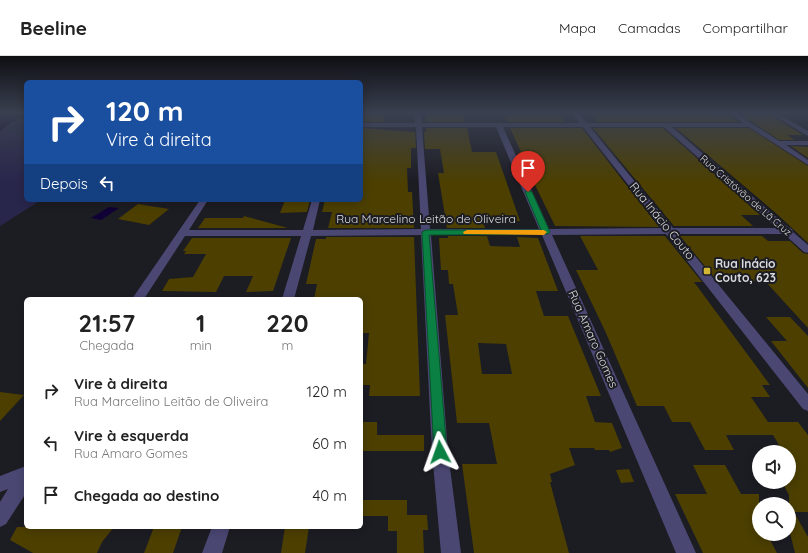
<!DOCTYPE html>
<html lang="pt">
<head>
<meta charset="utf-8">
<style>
  :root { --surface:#fff; --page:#f6f6f6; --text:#222; --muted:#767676; --line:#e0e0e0 }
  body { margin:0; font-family:Quicksand,sans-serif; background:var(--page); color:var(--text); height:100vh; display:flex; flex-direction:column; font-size:15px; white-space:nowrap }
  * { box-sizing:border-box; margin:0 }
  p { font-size:13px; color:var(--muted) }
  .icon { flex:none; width:22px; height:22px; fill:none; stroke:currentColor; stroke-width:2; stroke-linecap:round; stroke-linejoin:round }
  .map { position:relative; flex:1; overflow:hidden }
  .panel { position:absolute; left:24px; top:241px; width:339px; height:232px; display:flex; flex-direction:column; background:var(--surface); border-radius:6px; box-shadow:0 2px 10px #0003 }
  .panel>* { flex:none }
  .banner { position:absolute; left:24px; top:24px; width:339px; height:122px; border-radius:6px; box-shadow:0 2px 10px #0003; background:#1a4fa0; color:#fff; overflow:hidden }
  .buttons { position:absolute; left:752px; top:389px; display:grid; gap:8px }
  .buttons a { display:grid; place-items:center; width:44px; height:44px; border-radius:50%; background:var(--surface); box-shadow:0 2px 10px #0003; font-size:20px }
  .pin { position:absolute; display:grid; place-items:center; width:34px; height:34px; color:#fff; margin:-41px -17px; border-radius:50% 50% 50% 0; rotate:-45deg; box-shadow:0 0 4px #0007 }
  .pin .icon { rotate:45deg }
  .me { position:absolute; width:44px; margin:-22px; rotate:356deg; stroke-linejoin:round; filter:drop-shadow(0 0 3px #0008) }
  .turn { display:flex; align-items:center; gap:14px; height:84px; padding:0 16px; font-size:18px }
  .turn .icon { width:52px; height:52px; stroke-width:2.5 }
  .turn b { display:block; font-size:28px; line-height:34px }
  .then { display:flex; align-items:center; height:38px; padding:0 16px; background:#0003; gap:8px; font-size:15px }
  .eta { display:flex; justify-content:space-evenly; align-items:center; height:68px; text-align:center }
  .eta b { font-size:24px; font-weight:700; line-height:28px }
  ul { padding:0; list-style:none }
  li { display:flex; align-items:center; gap:12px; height:52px; padding:0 16px }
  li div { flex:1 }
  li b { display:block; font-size:15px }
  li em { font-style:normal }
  header { display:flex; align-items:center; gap:24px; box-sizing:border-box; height:56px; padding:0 20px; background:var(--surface); border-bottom:1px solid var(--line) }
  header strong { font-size:19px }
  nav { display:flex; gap:22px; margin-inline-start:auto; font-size:14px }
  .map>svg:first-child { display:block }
  .green { fill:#29264c }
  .water { fill:#100136 }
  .building { fill:#4c3f00; fill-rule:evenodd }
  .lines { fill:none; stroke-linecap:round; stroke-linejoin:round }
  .minor { fill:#4a4873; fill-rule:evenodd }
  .route { fill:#0b8043; stroke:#07532c }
  .slow { fill:#f59e0b }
  .poi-dot { fill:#d4b635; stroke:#1c1c23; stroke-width:1.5 }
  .labels { text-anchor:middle; stroke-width:4; stroke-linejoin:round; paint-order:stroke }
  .far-street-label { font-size:10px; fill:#dadadf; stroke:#1c1c23 }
  .street-label { font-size:12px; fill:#dadadf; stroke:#1c1c23 }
  .poi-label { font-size:12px; font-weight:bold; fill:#dadadf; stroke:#1c1c23; text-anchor:start }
</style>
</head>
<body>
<header>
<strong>Beeline</strong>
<nav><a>Mapa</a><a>Camadas</a><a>Compartilhar</a></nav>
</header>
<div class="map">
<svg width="808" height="497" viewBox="0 0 808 497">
  <rect width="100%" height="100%" fill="#1c1c23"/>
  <path class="green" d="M0,57H26V144H41L0,170Z"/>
  <g class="water">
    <path d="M0,57H26V60L12,66L0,75Z"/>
    <path d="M109,151L119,152L101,164L91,162Z"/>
  </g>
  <g class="building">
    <path d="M361,57H385L384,66H361Z"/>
    <path d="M425,57H463L465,66H426Z"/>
    <path d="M503,57H559L566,66H507Z"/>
    <path d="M590,57H705L708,59H729L738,66H597Z"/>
    <path d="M742,59H770L803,79H787L795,84H779Z"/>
    <path d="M361,72L415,76L416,92H411V112H407L408,136H412L414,172H328L332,156H322L325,144H361Z"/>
    <path d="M467,72L472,96H496L520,165H483L485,172H447L438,117H444L440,93H425L424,76H426V72Z"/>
    <path d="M510,72H582L659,171L555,170L519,96H521Z"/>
    <path d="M593,72H663L760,159H741L753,170H674Z"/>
    <path d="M676,72H749L808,110V187L778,159Z"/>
    <path d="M791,90L808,91V102Z"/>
    <path d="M285,144H310L307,156L280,157Z"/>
    <path d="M138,148L169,153L149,169L118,163Z"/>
    <path d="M244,160L288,172H198L205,162H243Z"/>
    <path d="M448,180H487L490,190L520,191L517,181L538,182L558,235H536L544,260H568L601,340H586L595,366L612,367L622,392L610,396L609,394H595L594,392H569L575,409L550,418L552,426H550L569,497H474L462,408H497L489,367H457L445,259H458L453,228H449L448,214H441L439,182H448ZM478,287L506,288L512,318H482Z"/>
    <path d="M580,180H665L702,226H694L770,329H762L770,341H751L768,366H798L808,379V456H794L808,481V497H795L789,473V439L782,426H789V394H782L773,379H726L734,394H705L690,366H672L664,350H637L606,277L576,214H598Z"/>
    <path d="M680,180H762L768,185H790L803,197L808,198V272L765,225L718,226Z"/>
    <path d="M326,181H414L420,340H369L370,329H361V308H366L369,277H361V243H314L317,228H306L316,183H326Z"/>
    <path d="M192,182H291L273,235L246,236L253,220H224L216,236L162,235L169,223L193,221L206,198H184L186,195H183Z"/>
    <path d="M766,261H790L808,280V332L771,285H787Z"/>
    <path d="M0,336L24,339L0,365Z"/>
    <path d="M361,366H377V379H424V395H361Z"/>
    <path d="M693,409H725L741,438H759V478H767L777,497H703L675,438H707Z"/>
    <path d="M629,413L634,426L621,427L616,414Z"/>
    <path d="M361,444H407V459H427L428,474H423L424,497H397V475H388V460H361Z"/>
    <path d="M17,471H114L102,486L97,497H33L10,484Z"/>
    <path d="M154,471H182L173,497H144Z"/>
    <path d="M285,471H309L305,497H281Z"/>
  </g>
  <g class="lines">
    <g class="minor">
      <path d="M415,57H421L422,67H579L572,57H578L587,67H743L729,57H736L779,85H808V89H786L808,104V109L749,71H672L789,172L792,173L793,176L808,189V197L804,196L784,178H677L808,338V355L803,353L666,178L552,179L696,497H676L542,179H431L448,396L461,497H441L432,396L421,179L311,180L294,243H282L301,180H185L144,243H132L200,144H208L189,174H303L312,144H320L313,174L421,173L416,71H361V67H415ZM422,71H496L539,173H430ZM503,71H583L662,172L549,173ZM590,71H664L777,172H673Z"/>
      <path d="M770,57H777L808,75V80Z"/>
      <path d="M26,410V437L6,468L0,471V446L8,433L0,436V420Z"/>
      <path d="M212,471H230L222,497H202Z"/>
    </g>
  </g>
  <linearGradient id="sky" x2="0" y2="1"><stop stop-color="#0f0f13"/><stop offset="0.45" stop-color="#3a4050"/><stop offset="1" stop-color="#3a4050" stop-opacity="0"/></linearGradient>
  <rect width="808" height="126" fill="url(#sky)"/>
  <path class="route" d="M528,134L532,136L550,176L548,178L429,179L447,396L445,400L440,402L436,400L434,396L422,176L426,174H541L525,136Z"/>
  <path class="slow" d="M467,174H544L547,176L544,179L464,178L463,176Z"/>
  <rect class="poi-dot" x="703" y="211" width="8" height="8" rx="2"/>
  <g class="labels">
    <g class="far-street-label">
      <text transform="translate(746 139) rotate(41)" y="4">Rua Cristóvão de Lã Cruz</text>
    </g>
    <g class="street-label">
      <text x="426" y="167">Rua Marcelino Leitão de Oliveira</text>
      <text transform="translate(662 165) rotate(51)" y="4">Rua Inácio Couto</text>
      <text transform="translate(593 283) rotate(66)" y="4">Rua Amaro Gomes</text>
    </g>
    <g class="poi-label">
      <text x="715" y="212">Rua Inácio<tspan x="715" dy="14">Couto, 623</tspan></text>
    </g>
  </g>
</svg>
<div class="buttons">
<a><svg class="icon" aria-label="sound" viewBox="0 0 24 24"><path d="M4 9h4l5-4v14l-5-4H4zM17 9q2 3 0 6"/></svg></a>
<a><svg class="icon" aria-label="search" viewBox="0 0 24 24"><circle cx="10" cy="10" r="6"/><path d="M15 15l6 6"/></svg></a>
</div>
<div class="pin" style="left:528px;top:136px;background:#d93025"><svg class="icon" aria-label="arrive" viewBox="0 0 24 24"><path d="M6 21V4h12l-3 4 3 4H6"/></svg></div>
<svg class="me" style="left:440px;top:396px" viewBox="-20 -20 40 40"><path d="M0-17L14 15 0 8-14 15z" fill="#0b8043" stroke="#fff" stroke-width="4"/></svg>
<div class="banner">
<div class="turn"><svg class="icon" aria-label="right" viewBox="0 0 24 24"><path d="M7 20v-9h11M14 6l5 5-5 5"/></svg><div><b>120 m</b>Vire à direita</div></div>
<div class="then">Depois<svg class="icon" aria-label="left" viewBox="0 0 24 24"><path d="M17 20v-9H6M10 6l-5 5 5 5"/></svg></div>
</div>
<section class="panel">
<div class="eta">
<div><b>21:57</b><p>Chegada</p></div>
<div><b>1</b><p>min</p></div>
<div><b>220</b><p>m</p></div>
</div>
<ul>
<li><svg class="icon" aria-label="right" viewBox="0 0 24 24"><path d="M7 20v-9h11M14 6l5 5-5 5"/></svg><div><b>Vire à direita</b><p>Rua Marcelino Leitão de Oliveira</p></div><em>120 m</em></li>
<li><svg class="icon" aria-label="left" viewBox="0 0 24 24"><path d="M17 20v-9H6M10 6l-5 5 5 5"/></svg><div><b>Vire à esquerda</b><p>Rua Amaro Gomes</p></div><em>60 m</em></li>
<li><svg class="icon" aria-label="arrive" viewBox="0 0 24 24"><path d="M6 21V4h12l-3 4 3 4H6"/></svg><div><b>Chegada ao destino</b></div><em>40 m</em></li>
</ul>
</section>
</div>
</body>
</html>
